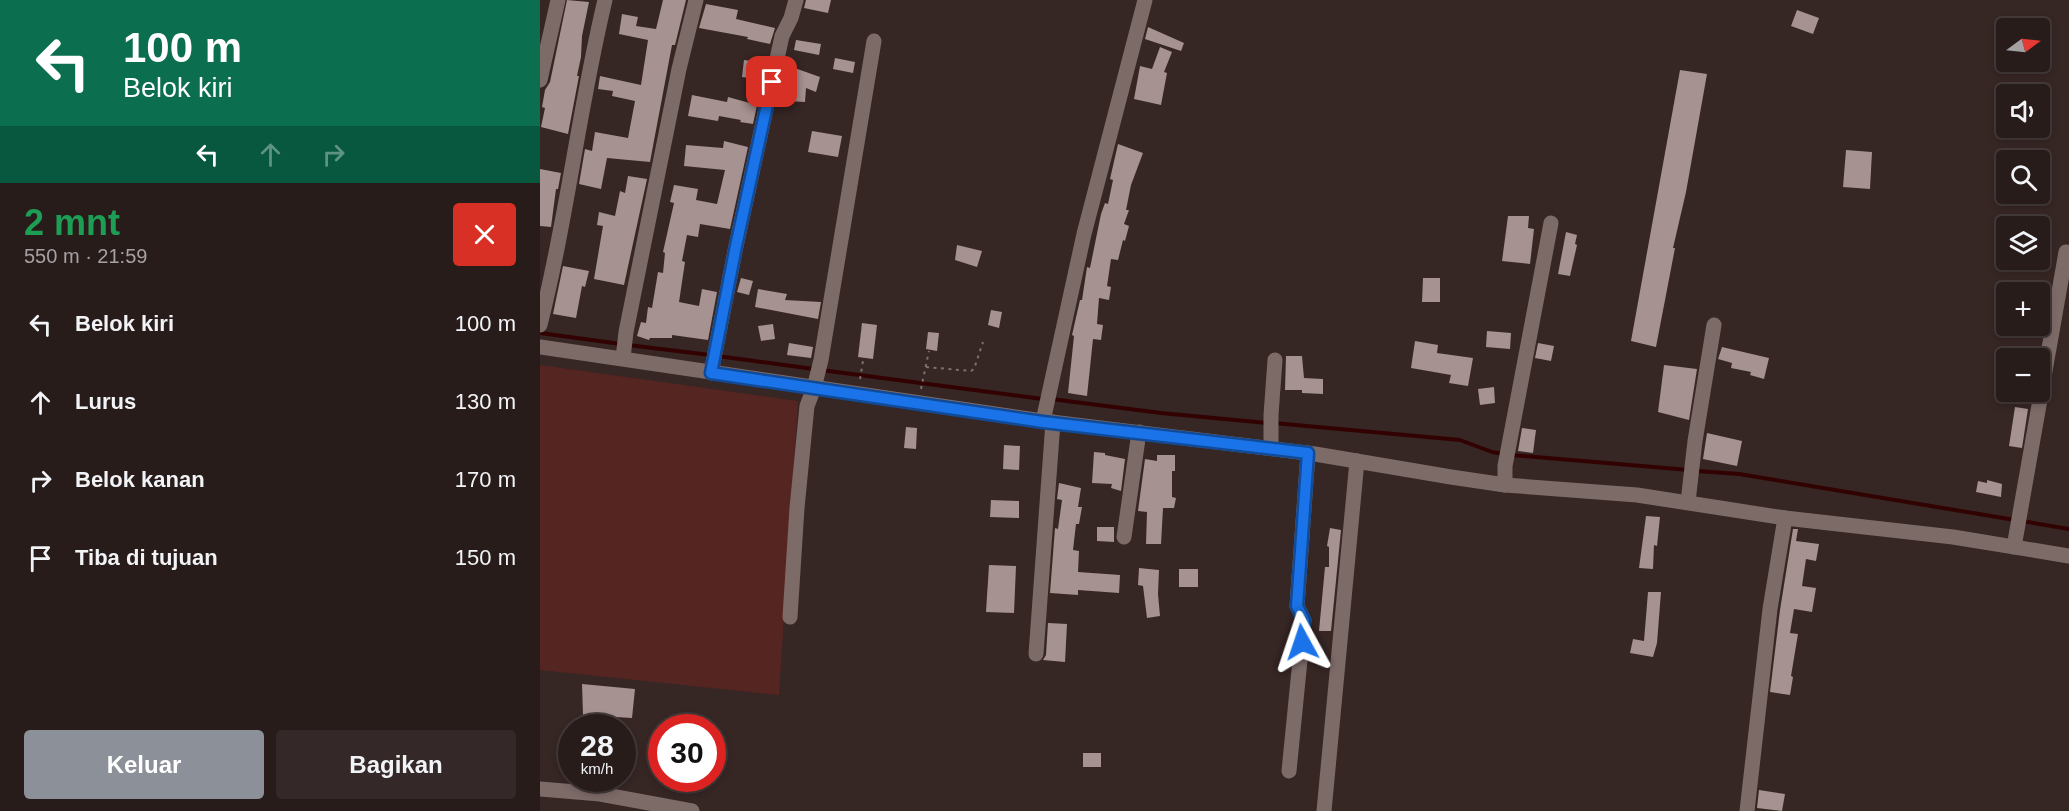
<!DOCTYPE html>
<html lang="id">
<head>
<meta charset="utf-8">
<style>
  :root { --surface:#281c1b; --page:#342928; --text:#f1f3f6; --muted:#a5a1a3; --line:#443a3a; --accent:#8c9099 }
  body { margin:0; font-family:Helvetica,sans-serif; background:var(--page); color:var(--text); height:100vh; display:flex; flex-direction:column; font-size:22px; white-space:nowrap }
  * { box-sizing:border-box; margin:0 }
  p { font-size:20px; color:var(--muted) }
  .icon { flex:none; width:33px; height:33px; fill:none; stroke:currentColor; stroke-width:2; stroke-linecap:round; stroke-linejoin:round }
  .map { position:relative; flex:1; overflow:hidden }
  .drawer { display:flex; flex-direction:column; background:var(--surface); width:540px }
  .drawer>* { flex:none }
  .hud { background:#0b6e4f; color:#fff; overflow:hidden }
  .needle { width:39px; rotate:75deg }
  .fabs { position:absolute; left:1456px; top:18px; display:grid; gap:12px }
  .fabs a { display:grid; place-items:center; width:54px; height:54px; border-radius:6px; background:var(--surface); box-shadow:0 3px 9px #0003,0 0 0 2px var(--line); font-size:30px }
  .speed { position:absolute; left:18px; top:714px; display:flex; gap:12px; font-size:30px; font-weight:700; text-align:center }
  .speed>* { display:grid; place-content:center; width:78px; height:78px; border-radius:50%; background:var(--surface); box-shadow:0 3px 9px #0003,0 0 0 2px var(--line); line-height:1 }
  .speed small { font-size:15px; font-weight:400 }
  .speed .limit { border:9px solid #d22; background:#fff; color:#111 }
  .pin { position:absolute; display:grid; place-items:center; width:51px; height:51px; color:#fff; margin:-26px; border-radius:12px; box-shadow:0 3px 9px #0006 }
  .me { position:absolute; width:66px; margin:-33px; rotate:355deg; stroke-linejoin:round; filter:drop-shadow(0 0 4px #0008) }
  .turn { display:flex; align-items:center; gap:21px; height:126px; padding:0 24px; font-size:27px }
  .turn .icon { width:78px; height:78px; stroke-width:2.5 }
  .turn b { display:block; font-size:42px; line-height:51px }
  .lanes { display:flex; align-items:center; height:57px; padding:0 24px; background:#0003; justify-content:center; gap:30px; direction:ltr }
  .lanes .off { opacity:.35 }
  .round { display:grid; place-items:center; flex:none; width:63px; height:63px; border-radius:6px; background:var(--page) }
  .head { display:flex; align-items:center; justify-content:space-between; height:102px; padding:0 24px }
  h1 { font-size:36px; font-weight:600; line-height:45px; color:#1e9e55 }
  .button { display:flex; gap:12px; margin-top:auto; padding:12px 24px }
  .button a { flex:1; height:69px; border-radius:6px; background:var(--accent); color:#fff; font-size:24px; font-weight:600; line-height:69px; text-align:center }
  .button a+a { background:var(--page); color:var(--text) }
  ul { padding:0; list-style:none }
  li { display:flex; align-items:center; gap:18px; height:78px; padding:0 24px }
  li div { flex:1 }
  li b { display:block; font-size:22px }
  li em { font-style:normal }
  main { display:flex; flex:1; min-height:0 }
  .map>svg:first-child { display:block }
  .green { fill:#552521 }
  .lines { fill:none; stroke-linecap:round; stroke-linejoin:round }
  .stream { stroke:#320203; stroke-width:4 }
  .building { fill:#a69290 }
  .path { stroke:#7d6f6d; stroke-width:2; stroke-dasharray:3 4.5; stroke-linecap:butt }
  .minor { stroke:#7d6b68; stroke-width:15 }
  .route-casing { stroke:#114b97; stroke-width:15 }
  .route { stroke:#1a73e8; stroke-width:10 }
</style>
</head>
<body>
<main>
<section class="drawer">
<div class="hud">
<div class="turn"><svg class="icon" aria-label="left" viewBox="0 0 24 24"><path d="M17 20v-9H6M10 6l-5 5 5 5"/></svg><div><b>100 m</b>Belok kiri</div></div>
<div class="lanes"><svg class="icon" aria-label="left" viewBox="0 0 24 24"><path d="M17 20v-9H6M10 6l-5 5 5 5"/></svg><svg class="icon off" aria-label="ahead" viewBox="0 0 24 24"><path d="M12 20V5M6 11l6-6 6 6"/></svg><svg class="icon off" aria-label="right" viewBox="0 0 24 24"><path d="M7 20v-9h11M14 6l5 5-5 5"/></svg></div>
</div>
<div class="head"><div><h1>2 mnt</h1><p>550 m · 21:59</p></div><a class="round" style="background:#d93025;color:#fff"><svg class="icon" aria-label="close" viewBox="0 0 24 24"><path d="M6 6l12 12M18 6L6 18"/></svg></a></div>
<ul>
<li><svg class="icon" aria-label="left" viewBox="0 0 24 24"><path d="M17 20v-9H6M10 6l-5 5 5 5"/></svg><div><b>Belok kiri</b></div><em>100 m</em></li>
<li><svg class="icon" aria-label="ahead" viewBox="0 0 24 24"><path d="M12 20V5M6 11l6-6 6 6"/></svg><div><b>Lurus</b></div><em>130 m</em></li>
<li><svg class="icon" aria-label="right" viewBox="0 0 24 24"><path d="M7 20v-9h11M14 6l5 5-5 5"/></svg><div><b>Belok kanan</b></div><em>170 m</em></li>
<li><svg class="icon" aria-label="arrive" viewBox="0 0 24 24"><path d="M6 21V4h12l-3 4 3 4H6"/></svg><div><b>Tiba di tujuan</b></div><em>150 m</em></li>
</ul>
<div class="button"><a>Keluar</a><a>Bagikan</a></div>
</section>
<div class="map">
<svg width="1529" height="811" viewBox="0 0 1529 811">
  <rect width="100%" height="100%" fill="#362624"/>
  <path class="green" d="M0,365L258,401L239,695L0,670Z"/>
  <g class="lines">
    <g class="stream">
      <path d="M0,333L81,344"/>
      <path d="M88,345L170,355"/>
      <path d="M177,356L274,369"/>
      <path d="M281,370L503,399"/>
      <path d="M511,399L621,413L727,423"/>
      <path d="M734,423L920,440L952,452L964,454"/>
      <path d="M971,455L1149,470"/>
      <path d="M1157,471L1199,474L1475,520"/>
      <path d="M1482,521L1529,529"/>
    </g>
  </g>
  <g class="building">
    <path d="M27,0L49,2L42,36L41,57L37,76H39L28,134L1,127L5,108L2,107L5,90L10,82Z"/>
    <path d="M123,0H146L135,45H132L110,162L67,158L61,189L39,184L45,149L52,151L55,132L88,138L95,101L72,96L73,91L58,89L60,76L101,85L108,40L79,34L82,14L98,17L96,26L116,29Z"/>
    <path d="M266,0H291L288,13L264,8Z"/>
    <path d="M166,4L198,10L196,19L235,28L230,44L207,39L208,37L159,28Z"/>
    <path d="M1257,10L1279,18L1273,34L1251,26Z"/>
    <path d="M608,27L644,43L641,51L605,39Z"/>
    <path d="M256,40L281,44L279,55L254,50Z"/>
    <path d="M620,47L632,52L624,72L627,73L621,105L594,99L600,66L612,69Z"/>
    <path d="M295,58L315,62L313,73L293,69Z"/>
    <path d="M204,60L225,63L222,80L202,77Z"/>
    <path d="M249,66L280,77L276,92L266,88L265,102L248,101L250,82L245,81Z"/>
    <path d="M1140,70L1167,74L1146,192L1133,248H1135L1116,347L1091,341Z"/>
    <path d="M152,95L187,102L188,97L217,105L213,124L200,122L201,120L179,116L178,121L148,116Z"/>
    <path d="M272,131L302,136L298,157L268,152Z"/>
    <path d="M184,141L208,147L190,229L160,224L158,237L147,235L142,261L145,262L139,302L159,306L162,289L177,292L168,340L132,335V338H110L109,340L97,336L101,322L106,323L108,307L112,308L118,272L123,273L125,253L123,252L134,203L130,202L134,185L158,189L156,200L177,204L185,170L144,166L146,145L183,148Z"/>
    <path d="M578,144L603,153L591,185L586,210H589L584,224L589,226L585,241L583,240L578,260L571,259L567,286L571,287L569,300L559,298L557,324L563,325L561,340L553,339L547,396L528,393L534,336L532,335L540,300H542L547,267L550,268L561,214L565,203L568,204L573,180L570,179Z"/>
    <path d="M1306,150L1332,152L1330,189L1303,187Z"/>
    <path d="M0,169L21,173L18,189H16L11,227L0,226Z"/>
    <path d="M88,176L107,179L84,285L54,279L63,226L57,225L59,212L75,216L80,191L85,193Z"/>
    <path d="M968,216H989L988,228L994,229L990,264L962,261Z"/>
    <path d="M1026,232L1037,235L1035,244L1037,245L1030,276L1018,274Z"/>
    <path d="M417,245L442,251L437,267L415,260Z"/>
    <path d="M23,266L49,271L45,287L42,286L36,318L13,314Z"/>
    <path d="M201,278L213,281L209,295L197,292Z"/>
    <path d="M883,278H900V302H882Z"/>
    <path d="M218,289L247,294L245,300L281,302L278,319L215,307Z"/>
    <path d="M451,310L462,312L459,328L448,325Z"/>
    <path d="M322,323L337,325L333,359L318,357Z"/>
    <path d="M233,324L235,339L221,341L218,326Z"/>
    <path d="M947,331L971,333L970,349L946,347Z"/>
    <path d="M388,332L399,333L397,351L386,349Z"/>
    <path d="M875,341L898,345L897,353L933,358L928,386L909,383L911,375L871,368Z"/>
    <path d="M249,343L273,347L271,358L247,355Z"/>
    <path d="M998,343L1014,346L1011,361L995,358Z"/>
    <path d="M1182,347L1229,358L1224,379L1210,375L1211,372L1191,368L1192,363L1178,359Z"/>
    <path d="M746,356H762L764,378L783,379V394L762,393V390H745Z"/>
    <path d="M1124,365L1157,369L1149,420L1118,412Z"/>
    <path d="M954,387L955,403L940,405L938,389Z"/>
    <path d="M1475,407L1488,409L1482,448L1469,446Z"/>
    <path d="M366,427L377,428L376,449L364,448Z"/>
    <path d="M982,428L996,430L993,453L978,451Z"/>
    <path d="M1167,433L1202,441L1197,466L1163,459Z"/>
    <path d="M464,445L480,446L479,470L463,469Z"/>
    <path d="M554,452L565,453V455L585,459L581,491L571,488L572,484L552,483Z"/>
    <path d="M617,455H635V471H632V497L636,498L634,508H623L621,544H606L607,512L598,511L605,459L617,461Z"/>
    <path d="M1447,480L1462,484L1461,497L1436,492L1438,481L1447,483Z"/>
    <path d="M519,483L541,488L538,507H542L539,524H536L533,550L539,551L538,572L580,575L579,593L538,590V595L510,593L515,528L518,529L522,500L517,499Z"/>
    <path d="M451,500L479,501V518L450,517Z"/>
    <path d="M1106,516L1120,517L1117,546L1114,545L1113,569L1099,568Z"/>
    <path d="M557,527H574V542L557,541Z"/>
    <path d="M790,528L801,530L791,631H779L785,567H789V547L787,546Z"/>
    <path d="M1253,529H1258L1256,541L1279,544L1276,561L1266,559L1262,586L1276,588L1272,612L1254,609L1250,633L1258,634L1251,676L1253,677L1250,695L1230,692L1240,610Z"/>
    <path d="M449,565L476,566L474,613L446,612Z"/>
    <path d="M599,568L619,570L618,594L620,616L607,618L603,586L598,585Z"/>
    <rect x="639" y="569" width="19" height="18"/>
    <path d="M1108,592H1121L1117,643L1113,657L1090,653L1093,639L1104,641Z"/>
    <path d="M508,623L527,624L525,662L503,660L506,655Z"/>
    <path d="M42,684L95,689L92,718L43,715Z"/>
    <rect x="543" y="753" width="18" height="14"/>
    <path d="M1219,790L1245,794L1242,811L1217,808Z"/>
  </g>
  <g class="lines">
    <g class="path">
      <path d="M386,367L431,371L434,369L443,342"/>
      <path d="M320,379L323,361"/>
      <path d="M381,389L389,351"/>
    </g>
    <g class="minor">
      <path d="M0,80L18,0"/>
      <path d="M0,325C27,218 39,108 65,0"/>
      <path d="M0,347L503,421L775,454L911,477L965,485L1097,495L1245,518L1413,537L1529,556"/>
      <path d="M83,358L86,332L139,69L156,0"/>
      <path d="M171,373L196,246L242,36L251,18L256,0"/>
      <path d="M503,421L544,234L605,0"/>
      <path d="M731,448V415L735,360"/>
      <path d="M965,485V466L1011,223"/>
      <path d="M1148,502L1155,441L1174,325"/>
      <path d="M584,537L599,432"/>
      <path d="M1474,547L1526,252"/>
      <path d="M250,617L257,508L267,406L274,388L281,360L334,41"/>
      <path d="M496,654L513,422"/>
      <path d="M749,771L764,620L757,606L768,453"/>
      <path d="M0,789L60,794L152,811"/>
      <path d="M784,811L817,461"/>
      <path d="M1207,811L1230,609L1245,518"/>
    </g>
  </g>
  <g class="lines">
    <defs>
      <path id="route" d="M232,82L196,246L171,373L503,422L768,453L757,606L764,620L762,642"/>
    </defs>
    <use href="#route" class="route-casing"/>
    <use href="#route" class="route"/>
  </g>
</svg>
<div class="fabs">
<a><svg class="needle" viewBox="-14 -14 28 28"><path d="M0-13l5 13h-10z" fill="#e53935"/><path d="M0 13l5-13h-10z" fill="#a5a1a3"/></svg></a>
<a><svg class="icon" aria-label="sound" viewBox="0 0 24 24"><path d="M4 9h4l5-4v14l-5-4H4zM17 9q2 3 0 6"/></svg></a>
<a><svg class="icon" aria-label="search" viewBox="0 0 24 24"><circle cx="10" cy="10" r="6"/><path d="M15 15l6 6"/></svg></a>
<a><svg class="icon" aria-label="layers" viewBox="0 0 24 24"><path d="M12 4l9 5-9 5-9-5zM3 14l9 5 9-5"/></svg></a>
<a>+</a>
<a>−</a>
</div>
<div class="speed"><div>28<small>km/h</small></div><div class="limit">30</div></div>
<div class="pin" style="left:232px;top:82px;background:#d93025"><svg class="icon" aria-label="arrive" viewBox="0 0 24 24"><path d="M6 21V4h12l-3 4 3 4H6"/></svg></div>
<svg class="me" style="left:762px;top:642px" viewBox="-20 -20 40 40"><path d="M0-17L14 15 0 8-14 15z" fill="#1a73e8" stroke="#fff" stroke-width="4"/></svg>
</div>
</main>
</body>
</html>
